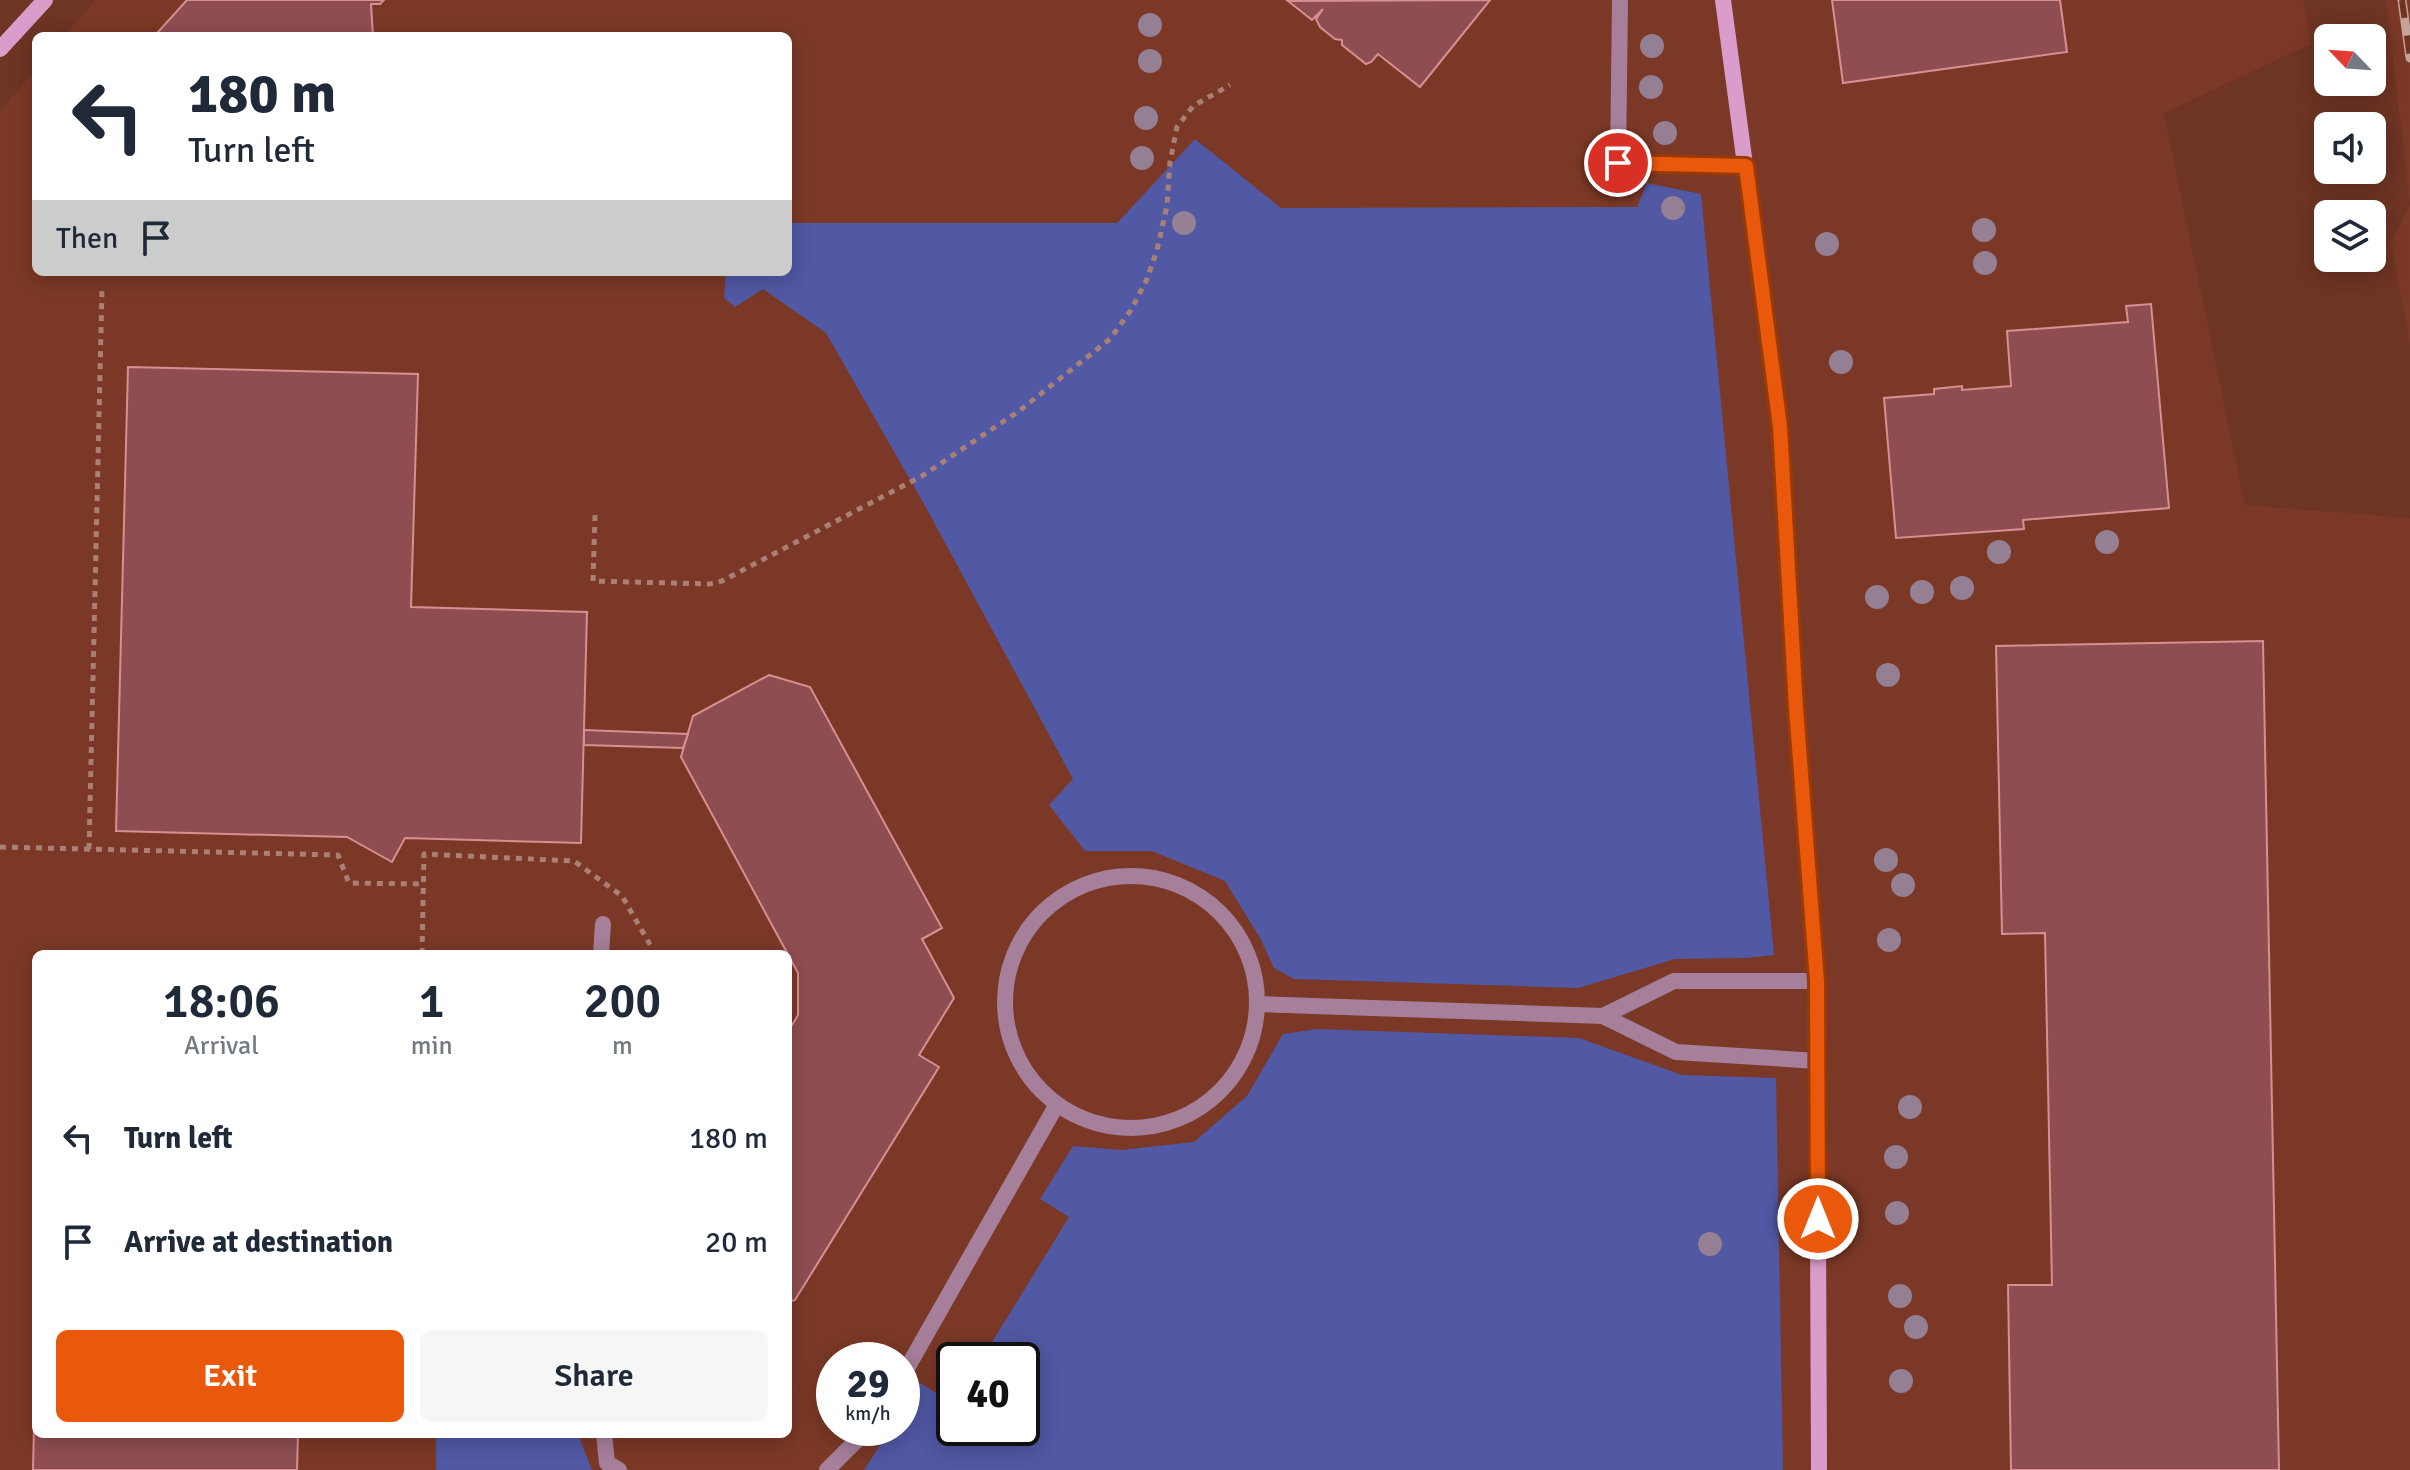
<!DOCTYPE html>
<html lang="en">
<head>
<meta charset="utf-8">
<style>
  :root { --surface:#fff; --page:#f6f6f7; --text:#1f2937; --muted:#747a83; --accent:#ea580c }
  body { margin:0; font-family:Signika,sans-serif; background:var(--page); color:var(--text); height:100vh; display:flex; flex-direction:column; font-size:30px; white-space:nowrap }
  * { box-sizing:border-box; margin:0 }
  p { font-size:26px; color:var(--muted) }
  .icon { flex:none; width:44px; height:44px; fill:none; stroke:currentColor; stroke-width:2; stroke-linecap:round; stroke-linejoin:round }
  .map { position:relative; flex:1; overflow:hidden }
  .drawer { position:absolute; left:32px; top:950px; width:760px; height:488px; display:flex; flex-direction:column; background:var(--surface); border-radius:12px; box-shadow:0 4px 20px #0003 }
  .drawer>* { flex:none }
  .hud { position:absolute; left:32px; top:32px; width:760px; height:244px; border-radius:12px; box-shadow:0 4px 20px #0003; background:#fff; color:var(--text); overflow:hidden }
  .needle { width:52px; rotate:295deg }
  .controls { position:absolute; left:2314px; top:24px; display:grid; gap:16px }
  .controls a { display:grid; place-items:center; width:72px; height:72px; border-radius:12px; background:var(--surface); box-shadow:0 4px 20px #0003; font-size:40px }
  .speed { position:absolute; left:816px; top:1342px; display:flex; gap:16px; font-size:40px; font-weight:700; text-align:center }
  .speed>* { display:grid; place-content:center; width:104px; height:104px; border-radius:50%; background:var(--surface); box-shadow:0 4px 20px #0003; line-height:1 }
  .speed small { font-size:20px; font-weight:400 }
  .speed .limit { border:4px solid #111; border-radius:12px; background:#fff; color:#111 }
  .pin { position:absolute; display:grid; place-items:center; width:68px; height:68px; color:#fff; margin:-34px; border:4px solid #fff; border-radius:50%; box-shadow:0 2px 8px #0007 }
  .me { position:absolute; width:88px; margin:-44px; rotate:0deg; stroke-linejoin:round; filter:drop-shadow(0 0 6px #0008) }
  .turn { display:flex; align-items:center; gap:28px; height:168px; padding:0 24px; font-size:36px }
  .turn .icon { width:104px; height:104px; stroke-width:2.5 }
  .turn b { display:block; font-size:56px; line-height:68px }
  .then { display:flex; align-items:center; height:76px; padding:0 24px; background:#0003; gap:16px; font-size:30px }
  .eta { display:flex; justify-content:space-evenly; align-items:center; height:136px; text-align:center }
  .eta b { font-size:48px; font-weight:600; line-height:56px }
  .button { display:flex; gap:16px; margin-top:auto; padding:16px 24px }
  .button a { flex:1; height:92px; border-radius:12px; background:var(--accent); color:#fff; font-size:32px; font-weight:600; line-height:92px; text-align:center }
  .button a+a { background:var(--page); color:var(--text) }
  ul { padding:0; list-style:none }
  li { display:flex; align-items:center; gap:24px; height:104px; padding:0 24px }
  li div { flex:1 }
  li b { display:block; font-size:30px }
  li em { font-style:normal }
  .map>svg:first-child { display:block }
  .built { fill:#7b3826; fill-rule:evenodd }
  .green { fill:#5158a4 }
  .building { fill:#8e4d51; stroke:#d78f92; stroke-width:2 }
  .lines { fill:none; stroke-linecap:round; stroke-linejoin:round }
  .path { stroke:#ab8074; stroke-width:5; stroke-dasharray:6 6; stroke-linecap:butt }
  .lane { stroke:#a67f9b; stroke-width:16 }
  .secondary { stroke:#da9cca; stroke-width:16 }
  .rail-casing { stroke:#c7a298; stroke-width:9 }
  .rail { stroke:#6e3424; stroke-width:6; stroke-dasharray:18; stroke-linecap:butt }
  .tree { fill:#947f93 }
  .route-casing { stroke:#983908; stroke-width:20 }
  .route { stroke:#ea580c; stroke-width:14 }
</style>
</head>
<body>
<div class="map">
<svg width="2410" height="1470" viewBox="0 0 2410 1470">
  <rect width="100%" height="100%" fill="#6e3424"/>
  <g class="built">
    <path d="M96,0H2303L2311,44L2164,113L2245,505L2410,518V1470H0V111L36,69V272H788V36H64ZM36,954H788V1434H36ZM834,1360H902V1428H834ZM954,1360H1022V1428H954Z"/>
    <path d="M2386,0H2410V346L2391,242L2410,205Z"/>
  </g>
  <g class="green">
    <path d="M1195,139L1281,208L1637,207L1647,183L1701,194L1774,955L1745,958L1675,959L1578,988L1294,979L1274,968L1260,938L1225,881L1152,851H1085L1049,805L1073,779L924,504L826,333L763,289L735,307L724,298L726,272H788V223H1117Z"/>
    <path d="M1317,1029L1579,1038L1682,1075L1776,1078L1783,1470H864L891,1428H902V1411L920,1383L954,1404V1428H1022V1360H981L1069,1217L1040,1199L1073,1146L1121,1150L1194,1142L1247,1096L1283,1034Z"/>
    <path d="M436,1434H578L592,1470H436Z"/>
  </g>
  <g class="building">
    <path d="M187,0H384L380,4H371L373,36H159L158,32Z"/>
    <path d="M1490,0L1420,87L1378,54L1371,62L1366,64L1342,45V40L1335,39L1320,27L1316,19L1323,9L1312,20L1288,1Z"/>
    <path d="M1832,0H2060L2067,52L1843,83Z"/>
    <path d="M2151,304L2169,508L2023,520L2024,529L1896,538L1884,398L1934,394V389L1962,386V390L2011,386L2007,331L2128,322L2126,306Z"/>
    <path d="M128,367L418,374L411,607L587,612L581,843L405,838L392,862L347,837L116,831Z"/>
    <path d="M2263,641L2279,1470H2011L2008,1285H2052L2045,933L2002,934L1996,646Z"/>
    <path d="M769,675L810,687L942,928L922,939L954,998L919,1055L939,1067L795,1300L788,1302V1032L798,1015V973L681,757L693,716Z"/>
    <path d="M584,730L688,734L683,748L584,745Z"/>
    <path d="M35,1384L36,1434H298L297,1470H33Z"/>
  </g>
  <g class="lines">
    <g class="path">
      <path d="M595,515L593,581L710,584L722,581L922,476L1019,411L1110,339L1131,310L1147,279L1157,250L1167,206L1170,162L1177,127L1193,106L1230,85"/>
      <path d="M0,847L338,855L349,883L423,884"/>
      <path d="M89,849L102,288"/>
      <path d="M422,954L424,854L574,861L622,896L652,948L653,954"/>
    </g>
    <g class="lane">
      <path d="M1620,0L1618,163L1746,166"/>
      <circle cx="1131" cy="1002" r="126"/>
      <path d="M601,954L603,924"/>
      <path d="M1258,1004L1603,1016L1676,1052L1818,1061"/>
      <path d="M1603,1016L1674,981H1817"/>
      <path d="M902,1377L1056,1106"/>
      <path d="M604,1434L607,1463L619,1470"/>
      <path d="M827,1470L869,1428"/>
    </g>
    <g class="secondary">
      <path d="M1723,0L1780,427L1796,708L1817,981L1819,1470"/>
      <path d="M0,49L45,0"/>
    </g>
    <defs>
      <path id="rail" d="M2402,0L2410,58"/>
    </defs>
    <use href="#rail" class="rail-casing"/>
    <use href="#rail" class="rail"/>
  </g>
  <g class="tree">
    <circle cx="1150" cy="25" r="12"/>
    <circle cx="1652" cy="46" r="12"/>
    <circle cx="1150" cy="61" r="12"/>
    <circle cx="1651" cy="87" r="12"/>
    <circle cx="1146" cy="118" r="12"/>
    <circle cx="1665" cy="133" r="12"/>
    <circle cx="1142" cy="158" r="12"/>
    <circle cx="1673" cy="208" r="12"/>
    <circle cx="1184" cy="223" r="12"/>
    <circle cx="1984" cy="230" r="12"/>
    <circle cx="1827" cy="244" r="12"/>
    <circle cx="1985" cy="263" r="12"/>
    <circle cx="1841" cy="362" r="12"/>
    <circle cx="2107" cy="542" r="12"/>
    <circle cx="1999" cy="552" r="12"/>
    <circle cx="1962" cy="588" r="12"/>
    <circle cx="1922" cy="592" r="12"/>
    <circle cx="1877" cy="597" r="12"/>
    <circle cx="1888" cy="675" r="12"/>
    <circle cx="1886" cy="860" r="12"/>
    <circle cx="1903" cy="885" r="12"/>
    <circle cx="1889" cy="940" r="12"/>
    <circle cx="1910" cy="1107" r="12"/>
    <circle cx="1896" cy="1157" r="12"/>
    <circle cx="1897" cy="1213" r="12"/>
    <circle cx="1710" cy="1244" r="12"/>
    <circle cx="1900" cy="1296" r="12"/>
    <circle cx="1916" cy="1327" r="12"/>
    <circle cx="1901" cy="1381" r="12"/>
  </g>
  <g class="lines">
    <defs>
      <path id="route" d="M1618,163L1746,166L1780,427L1796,708L1817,981L1818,1219"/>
    </defs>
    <use href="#route" class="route-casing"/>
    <use href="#route" class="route"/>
  </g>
</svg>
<div class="controls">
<a><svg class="needle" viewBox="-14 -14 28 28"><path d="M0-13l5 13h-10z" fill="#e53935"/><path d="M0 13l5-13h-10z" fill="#747a83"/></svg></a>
<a><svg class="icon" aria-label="sound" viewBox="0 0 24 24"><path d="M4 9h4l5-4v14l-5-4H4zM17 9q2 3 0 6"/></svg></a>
<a><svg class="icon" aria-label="layers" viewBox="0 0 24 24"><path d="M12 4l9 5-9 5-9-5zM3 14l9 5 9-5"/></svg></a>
</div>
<div class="speed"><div>29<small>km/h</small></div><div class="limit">40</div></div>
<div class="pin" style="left:1618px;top:163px;background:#d93025"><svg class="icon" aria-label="arrive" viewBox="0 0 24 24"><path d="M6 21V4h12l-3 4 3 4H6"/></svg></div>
<svg class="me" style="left:1818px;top:1219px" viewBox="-20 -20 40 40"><circle r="17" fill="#ea580c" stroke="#fff" stroke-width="3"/><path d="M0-11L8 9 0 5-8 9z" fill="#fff"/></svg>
<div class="hud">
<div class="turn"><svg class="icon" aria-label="left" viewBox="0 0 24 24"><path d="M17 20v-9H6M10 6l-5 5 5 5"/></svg><div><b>180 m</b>Turn left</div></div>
<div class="then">Then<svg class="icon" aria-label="arrive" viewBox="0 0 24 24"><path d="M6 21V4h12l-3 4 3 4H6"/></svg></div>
</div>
<section class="drawer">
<div class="eta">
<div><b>18:06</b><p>Arrival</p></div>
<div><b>1</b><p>min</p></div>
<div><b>200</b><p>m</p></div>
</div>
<ul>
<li><svg class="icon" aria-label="left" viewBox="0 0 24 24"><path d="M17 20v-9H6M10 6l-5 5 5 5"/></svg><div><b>Turn left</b></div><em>180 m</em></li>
<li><svg class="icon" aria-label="arrive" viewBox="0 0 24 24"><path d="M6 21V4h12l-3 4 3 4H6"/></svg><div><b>Arrive at destination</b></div><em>20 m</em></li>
</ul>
<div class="button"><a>Exit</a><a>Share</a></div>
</section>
</div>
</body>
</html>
